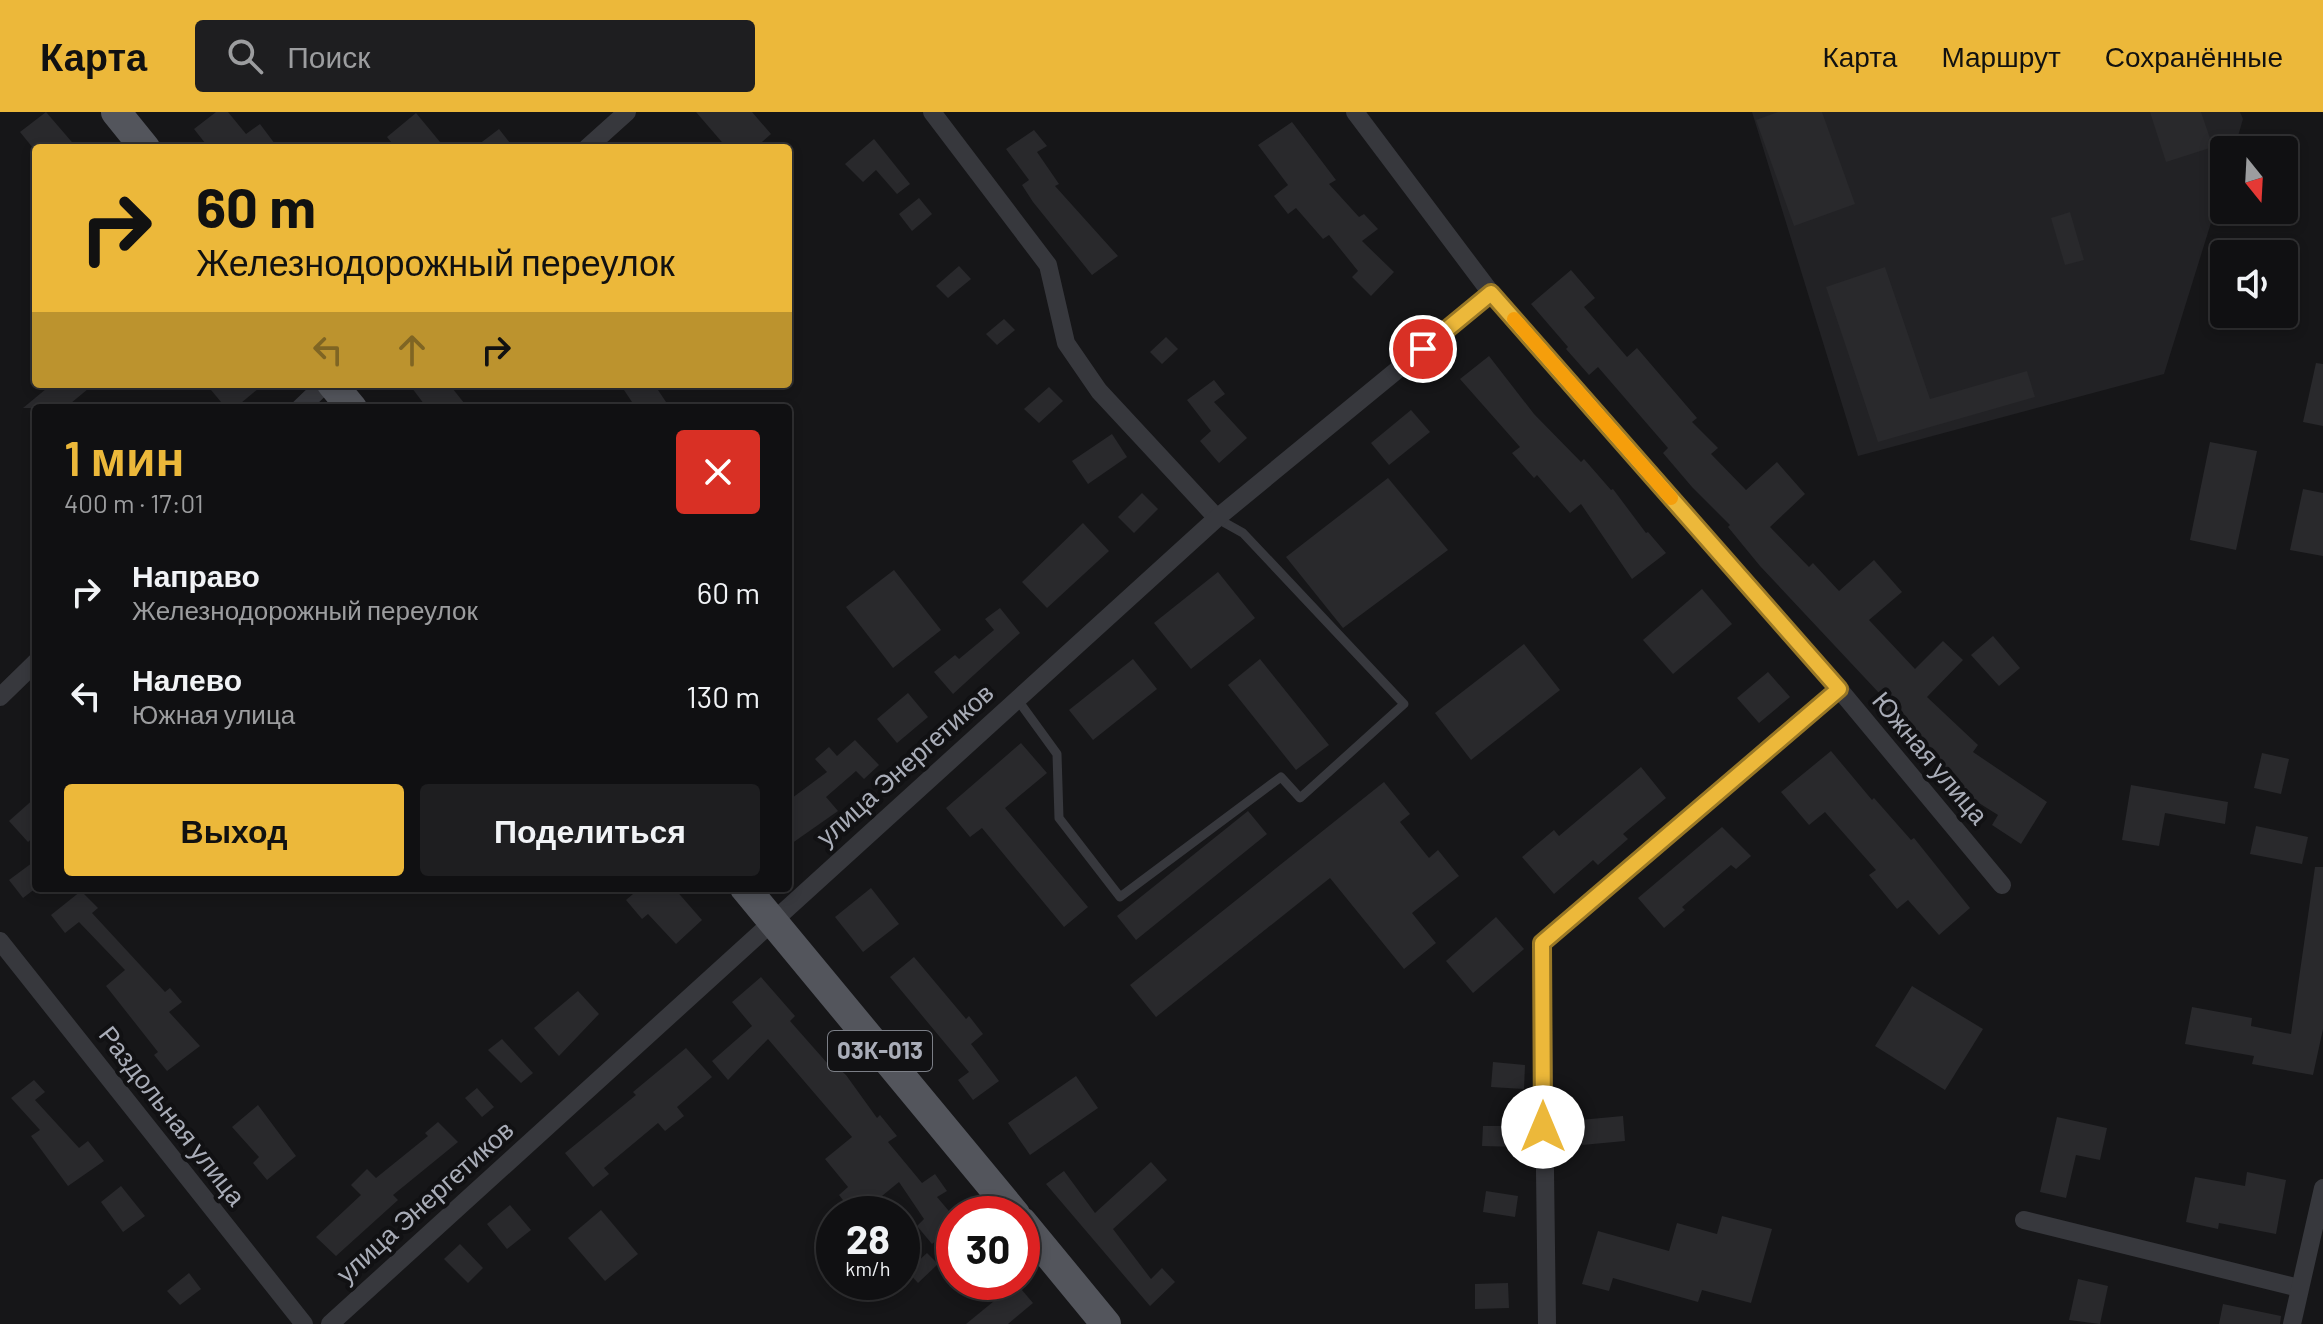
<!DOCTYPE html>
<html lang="ru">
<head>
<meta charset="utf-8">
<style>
  :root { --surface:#101012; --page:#1e1e20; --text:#f1f3f6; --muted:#9c9d9f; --line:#303032; --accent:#ecb83a }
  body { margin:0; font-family:Barlow,sans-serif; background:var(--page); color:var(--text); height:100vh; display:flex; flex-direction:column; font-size:30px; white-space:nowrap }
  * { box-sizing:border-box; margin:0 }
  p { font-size:26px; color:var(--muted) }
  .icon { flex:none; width:44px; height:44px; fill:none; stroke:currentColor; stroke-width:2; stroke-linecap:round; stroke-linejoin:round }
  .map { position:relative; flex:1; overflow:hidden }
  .details { position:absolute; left:32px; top:292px; width:760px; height:488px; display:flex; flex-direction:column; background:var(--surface); border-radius:8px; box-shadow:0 4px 12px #0003,0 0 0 2px var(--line) }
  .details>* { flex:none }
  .top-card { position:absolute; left:32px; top:32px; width:760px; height:244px; border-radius:8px; box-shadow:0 4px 12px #0003,0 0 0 2px var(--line); background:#ecb83a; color:#111; overflow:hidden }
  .needle { width:52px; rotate:162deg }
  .tools { position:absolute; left:2210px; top:24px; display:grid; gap:16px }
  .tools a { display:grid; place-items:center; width:88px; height:88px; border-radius:8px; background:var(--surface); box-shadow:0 4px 12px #0003,0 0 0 2px var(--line); font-size:40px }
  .speed { position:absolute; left:816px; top:1084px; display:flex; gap:16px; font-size:40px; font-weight:700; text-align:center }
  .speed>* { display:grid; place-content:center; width:104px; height:104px; border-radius:50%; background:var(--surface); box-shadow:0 4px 12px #0003,0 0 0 2px var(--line); line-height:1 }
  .speed small { font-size:20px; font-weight:400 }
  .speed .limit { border:12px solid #d22; background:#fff; color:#111 }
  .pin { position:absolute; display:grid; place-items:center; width:68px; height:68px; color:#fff; margin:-34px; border:4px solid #fff; border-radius:50%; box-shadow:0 2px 8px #0007 }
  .me { position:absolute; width:88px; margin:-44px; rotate:0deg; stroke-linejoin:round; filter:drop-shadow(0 0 6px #0008) }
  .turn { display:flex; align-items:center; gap:28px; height:168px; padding:0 32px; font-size:36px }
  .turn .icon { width:104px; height:104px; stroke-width:2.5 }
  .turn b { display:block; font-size:56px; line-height:68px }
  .lanes { display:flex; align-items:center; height:76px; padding:0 32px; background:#0003; justify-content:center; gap:40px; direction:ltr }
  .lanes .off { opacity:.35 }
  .round { display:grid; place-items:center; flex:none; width:84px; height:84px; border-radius:8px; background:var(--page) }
  .headline { display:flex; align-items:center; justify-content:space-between; height:136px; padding:0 32px }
  h1 { font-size:48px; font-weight:600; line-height:60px; color:var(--accent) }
  .button { display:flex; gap:16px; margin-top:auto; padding:16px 32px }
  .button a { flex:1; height:92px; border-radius:8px; background:var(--accent); color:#111; font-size:32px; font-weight:600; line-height:92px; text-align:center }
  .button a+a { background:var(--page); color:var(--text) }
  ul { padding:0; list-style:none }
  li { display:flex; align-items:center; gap:24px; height:104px; padding:0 32px }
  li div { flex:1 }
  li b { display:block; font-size:30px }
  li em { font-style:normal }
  header { display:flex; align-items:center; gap:48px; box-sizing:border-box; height:112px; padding:0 40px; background:var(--accent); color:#111 }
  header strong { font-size:38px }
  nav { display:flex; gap:44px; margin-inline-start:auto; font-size:28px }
  .search { width:560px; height:72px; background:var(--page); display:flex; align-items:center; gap:20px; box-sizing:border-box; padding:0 28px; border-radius:8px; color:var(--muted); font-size:30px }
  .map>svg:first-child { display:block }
  .built { fill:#222225 }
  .building { fill:#29292c }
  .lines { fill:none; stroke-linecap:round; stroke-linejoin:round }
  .service { stroke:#37383d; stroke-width:9 }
  .minor { stroke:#37383d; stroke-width:18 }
  .primary { stroke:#53555c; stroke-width:30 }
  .route-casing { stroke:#997826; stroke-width:20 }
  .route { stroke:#ecb83a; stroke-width:14 }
  .slow { stroke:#f59e0b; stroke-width:14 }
  .labels { text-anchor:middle; stroke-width:8; stroke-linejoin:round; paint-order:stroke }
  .shield { fill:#111113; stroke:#7b7e86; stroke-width:2 }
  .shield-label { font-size:24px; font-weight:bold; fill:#a9adb8 }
  .street-label { font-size:26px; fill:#a9adb8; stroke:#111113 }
</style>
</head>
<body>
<header>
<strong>Карта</strong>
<div class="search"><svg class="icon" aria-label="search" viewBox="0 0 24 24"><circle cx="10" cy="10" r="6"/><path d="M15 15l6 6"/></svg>Поиск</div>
<nav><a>Карта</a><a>Маршрут</a><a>Сохранённые</a></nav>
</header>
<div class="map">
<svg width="2323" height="1212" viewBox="0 0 2323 1212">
  <rect width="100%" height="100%" fill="#161618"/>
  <path class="built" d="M1752,0H2240L2243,7L2234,38H2224V69L2164,262L1858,344Z"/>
  <g class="building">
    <path d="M46,0L77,36H33L20,20Z"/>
    <path d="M216,0H228L246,22L260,12L278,36H209L194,17Z"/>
    <path d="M696,0H752L771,22L755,36H727Z"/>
    <path d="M1778,0H1822L1855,92L1794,114L1756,8Z"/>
    <path d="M2150,0H2201L2213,35L2166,50Z"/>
    <path d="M416,1L445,36H396L387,25Z"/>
    <path d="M1292,10L1336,68L1329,72L1359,105L1364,102L1378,117L1362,129L1394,160L1371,184L1352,165L1358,159L1329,123L1323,127L1296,96L1288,102L1274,84L1288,73L1258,33Z"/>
    <path d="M499,17L514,36H474Z"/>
    <path d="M1034,18L1047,34L1037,40L1059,72L1055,74L1118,144L1092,163L1033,90L1022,73L1029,68L1006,37Z"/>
    <path d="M874,27L910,72L897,82L876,58L863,70L845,52Z"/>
    <path d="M919,86L932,102L912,119L899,102Z"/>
    <path d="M2070,100L2084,148L2065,153L2051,106Z"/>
    <path d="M959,154L971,167L948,186L936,174Z"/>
    <path d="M1885,155L1930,287L2027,259L2035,285L1878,330L1826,175Z"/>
    <path d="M1571,158L1595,186L1584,195L1627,245L1637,236L1697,306L1692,310L1718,336L1711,342L1746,378L1777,350L1805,382L1770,415L1809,455L1813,451L1839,479L1874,448L1902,480L1869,508L1915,557L1943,529L1963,548L1927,585L1978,633L1973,640L2047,690L2021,732L1992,713L1998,703L1971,686L1973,683L1933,650L1935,647L1874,587L1880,582L1760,454L1728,415L1730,413L1692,375L1663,341L1668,336L1598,255L1589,263L1566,237L1568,235L1531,192Z"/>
    <path d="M1004,207L1015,218L997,233L986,222Z"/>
    <path d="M1166,225L1178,237L1162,252L1150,240Z"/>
    <path d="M1489,244L1534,302L1581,350L1584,347L1611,378L1613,377L1646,421L1648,420L1666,441L1632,467L1581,392L1570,401L1537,363L1534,366L1512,341L1520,335L1460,267Z"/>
    <path d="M2316,251L2323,252V314L2303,310Z"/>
    <path d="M1214,268L1225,282L1214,290L1247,326L1219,351L1200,329L1211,319L1187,288Z"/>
    <path d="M52,272H94L65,296H23Z"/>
    <path d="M206,272H264L235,296H226Z"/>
    <path d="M409,272H449L468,296H427Z"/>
    <path d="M620,272H654L670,296H636Z"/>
    <path d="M1049,275L1063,289L1039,311L1024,297Z"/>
    <path d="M1411,298L1430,320L1389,353L1371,331Z"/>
    <path d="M1112,322L1127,345L1088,372L1072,349Z"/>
    <path d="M2210,330L2257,339L2236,438L2190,428Z"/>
    <path d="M1388,366L1448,438L1343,516L1286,445Z"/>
    <path d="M2303,377L2323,381V444L2290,438Z"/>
    <path d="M1142,381L1158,397L1134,421L1118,405Z"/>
    <path d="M1083,411L1109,439L1047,496L1022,470Z"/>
    <path d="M894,458L941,518L893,556L846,495Z"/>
    <path d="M1218,460L1255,506L1191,557L1154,511Z"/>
    <path d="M1702,477L1732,512L1673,562L1643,528Z"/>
    <path d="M1000,496L1020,521L953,582L934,560L955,543L959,547L994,518L985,507Z"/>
    <path d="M1993,524L2020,556L1999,574L1971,543Z"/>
    <path d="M1524,532L1560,578L1471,648L1435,601Z"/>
    <path d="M1133,547L1157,577L1093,628L1069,598Z"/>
    <path d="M1260,547L1329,633L1296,658L1228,573Z"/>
    <path d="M1768,560L1790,585L1759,611L1737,586Z"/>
    <path d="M908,581L928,605L897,631L877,607Z"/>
    <path d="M855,628L879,653L864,667L856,659L826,685L838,699L788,734V689L827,660L815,647L829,635L837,644Z"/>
    <path d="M1021,631L1047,661L1005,696L1088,795L1064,815L982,716L970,725L946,696Z"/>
    <path d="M1831,639L1872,688L1874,686L1911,728L1914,726L1970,796L1939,823L1908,788L1897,797L1869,763L1876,758L1825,700L1809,713L1781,680Z"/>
    <path d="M2262,641L2289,647L2281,682L2254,676Z"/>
    <path d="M1641,655L1666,686L1623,722L1628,727L1598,753L1593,748L1554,782L1522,745L1554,718L1559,724Z"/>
    <path d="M1384,670L1410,702L1400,710L1429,746L1438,738L1459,764L1412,801L1436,831L1404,857L1330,766L1156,905L1130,873Z"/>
    <path d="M2131,673L2228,690L2225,712L2165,701L2159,734L2122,728Z"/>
    <path d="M36,685V723L28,730L9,709Z"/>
    <path d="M1248,699L1267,722L1136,828L1117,804Z"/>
    <path d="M2256,714L2308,725L2302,752L2250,742Z"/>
    <path d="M1722,715L1751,744L1736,757L1731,753L1682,795L1685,798L1664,816L1638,786Z"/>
    <path d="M36,748V776L23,786L9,768Z"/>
    <path d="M2315,755H2323V917L2313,963L2252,952L2254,944L2185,932L2192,895L2252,906L2251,914L2291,922Z"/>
    <path d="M640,776H674L702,808L676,832L648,802L642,807L626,788Z"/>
    <path d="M871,776L899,812L863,840L835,805Z"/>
    <path d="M81,779L98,796L92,801L165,880L170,876L182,890L169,900L200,934L167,959L154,943L158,940L106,874L125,858L79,810L65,821L51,803Z"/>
    <path d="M1496,805L1524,837L1473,881L1446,849Z"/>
    <path d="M914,845L966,907L969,904L983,922L971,932L999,969L973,988L958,968L969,960L890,865Z"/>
    <path d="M761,865L795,904L790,909L828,952L831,949L846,963L877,1006L880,1003L897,1024L888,1030L922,1071L935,1062L947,1079L937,1085L954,1105V1113L932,1132L917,1114L924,1107L899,1070L860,1102H854L839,1083L848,1075L825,1047L852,1025L768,927L728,968L712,949L752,914L732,890Z"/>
    <path d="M1912,874L1983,917L1945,978L1875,934Z"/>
    <path d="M578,879L599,902L559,944L534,916Z"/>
    <path d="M502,927L533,961L521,971L488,938Z"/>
    <path d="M686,936L712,965L677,995L684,1004L665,1019L658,1011L604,1056L609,1062L593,1075L565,1041L636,983L633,980Z"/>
    <path d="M1493,950L1525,953L1524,977L1491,975Z"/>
    <path d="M1076,964L1098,996L1030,1043L1008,1011Z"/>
    <path d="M34,968L45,980L35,988L79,1036L88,1029L104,1049L68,1074L31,1024L40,1018L11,986Z"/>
    <path d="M477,976L494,995L482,1005L465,986Z"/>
    <path d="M258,993L296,1044L267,1068L253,1051L259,1045L232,1015Z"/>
    <path d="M1623,1004L1625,1029L1582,1033L1580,1008Z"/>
    <path d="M2057,1005L2107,1016L2100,1048L2076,1043L2066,1086L2040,1080Z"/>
    <path d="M438,1010L458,1030L393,1083L398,1088L336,1144L316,1125L361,1083L351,1073L367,1057L376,1066L428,1024L425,1021Z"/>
    <path d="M1483,1014H1520V1035L1482,1034Z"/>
    <path d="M1151,1050L1167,1068L1113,1117L1151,1167L1162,1156L1175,1170L1150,1194L1046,1072L1064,1059L1095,1101Z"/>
    <path d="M2247,1060L2286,1068L2276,1122L2219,1111L2218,1117L2186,1110L2195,1065L2245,1074Z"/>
    <path d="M121,1074L145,1104L123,1120L101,1090Z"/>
    <path d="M1486,1079L1518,1084L1515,1105L1483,1100Z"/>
    <path d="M510,1093L531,1118L507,1137L487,1112Z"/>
    <path d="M601,1098L638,1142L605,1169L568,1126Z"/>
    <path d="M1722,1104L1772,1117L1751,1191L1702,1178L1698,1190L1613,1166L1609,1179L1582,1172L1598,1119L1669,1139L1677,1111L1717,1122Z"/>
    <path d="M460,1132L483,1156L468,1171L444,1147Z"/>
    <path d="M927,1141L938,1152L918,1171L907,1159Z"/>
    <path d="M189,1161L201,1177L180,1193L167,1179Z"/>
    <path d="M2078,1167L2108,1174L2100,1212L2069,1208Z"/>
    <path d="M1016,1171L1033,1191L1008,1212H966Z"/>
    <path d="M1508,1171L1509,1196L1475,1197V1172Z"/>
    <path d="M2223,1192L2281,1204L2280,1212H2219Z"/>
  </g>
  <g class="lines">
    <path class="service" d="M1017,587L1057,642L1059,706L1120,785L1281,665L1300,686L1404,592L1243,421L1218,407"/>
    <g class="minor">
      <path d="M932,0L1048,153L1066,231L1099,279L1217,406"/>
      <path d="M1355,0L1491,181L1839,577L2002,773"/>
      <path d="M587,36L627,0"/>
      <path d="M300,296L325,272"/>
      <path d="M0,585L36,550"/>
      <path d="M0,829L304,1212"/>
      <path d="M2024,1108L2299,1176"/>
      <path d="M330,1212L1217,406L1491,181"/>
      <path d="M1547,1212L1542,831L1839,577"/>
      <path d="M2292,1212L2323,1076"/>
    </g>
    <g class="primary">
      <path d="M116,0L145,36"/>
      <path d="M332,272L352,296"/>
      <path d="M745,776L1015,1102"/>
      <path d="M1022,1110L1106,1212"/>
    </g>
  </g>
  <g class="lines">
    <defs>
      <path id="route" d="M1423,237L1491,181L1839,577L1542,831L1543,1015"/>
    </defs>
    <use href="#route" class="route-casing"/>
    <use href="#route" class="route"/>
    <path class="slow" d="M1514,207L1671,386"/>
  </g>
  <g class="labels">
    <rect class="shield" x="828" y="919" width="104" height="40" rx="6"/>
    <g class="shield-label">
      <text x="880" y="947">03К-013</text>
    </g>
    <g class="street-label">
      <text transform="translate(1930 646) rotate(50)" y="9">Южная улица</text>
      <text transform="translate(905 653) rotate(-42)" y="9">улица Энергетиков</text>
      <text transform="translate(172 1004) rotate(52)" y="9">Раздольная улица</text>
      <text transform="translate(425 1090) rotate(-42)" y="9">улица Энергетиков</text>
    </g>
  </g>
</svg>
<div class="tools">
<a><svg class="needle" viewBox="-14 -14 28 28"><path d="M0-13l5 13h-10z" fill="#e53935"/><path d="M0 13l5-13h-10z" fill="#9c9d9f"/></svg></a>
<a><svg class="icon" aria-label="sound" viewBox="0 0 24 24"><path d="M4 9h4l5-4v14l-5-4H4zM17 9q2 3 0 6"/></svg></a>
</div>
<div class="speed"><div>28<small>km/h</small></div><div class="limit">30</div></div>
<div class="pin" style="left:1423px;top:237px;background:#d93025"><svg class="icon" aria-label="arrive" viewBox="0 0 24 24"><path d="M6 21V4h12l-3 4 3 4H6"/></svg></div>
<svg class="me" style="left:1543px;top:1015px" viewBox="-20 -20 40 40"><circle r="19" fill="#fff"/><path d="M0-13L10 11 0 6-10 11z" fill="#ecb83a"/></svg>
<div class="top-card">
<div class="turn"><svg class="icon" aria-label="right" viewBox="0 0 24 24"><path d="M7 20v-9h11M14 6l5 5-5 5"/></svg><div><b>60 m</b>Железнодорожный переулок</div></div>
<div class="lanes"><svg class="icon off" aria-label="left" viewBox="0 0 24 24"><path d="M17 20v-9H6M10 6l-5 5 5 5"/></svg><svg class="icon off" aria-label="ahead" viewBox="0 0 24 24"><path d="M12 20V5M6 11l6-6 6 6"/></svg><svg class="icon" aria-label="right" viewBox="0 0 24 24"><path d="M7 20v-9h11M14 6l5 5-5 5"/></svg></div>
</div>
<section class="details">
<div class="headline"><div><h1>1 мин</h1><p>400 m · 17:01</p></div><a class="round" style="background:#d93025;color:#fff"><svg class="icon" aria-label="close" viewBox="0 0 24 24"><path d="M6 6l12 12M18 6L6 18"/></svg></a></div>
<ul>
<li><svg class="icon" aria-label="right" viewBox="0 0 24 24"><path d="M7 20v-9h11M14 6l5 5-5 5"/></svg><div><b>Направо</b><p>Железнодорожный переулок</p></div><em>60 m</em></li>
<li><svg class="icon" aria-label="left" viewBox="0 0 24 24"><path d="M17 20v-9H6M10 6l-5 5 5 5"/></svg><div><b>Налево</b><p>Южная улица</p></div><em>130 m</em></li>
</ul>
<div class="button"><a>Выход</a><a>Поделиться</a></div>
</section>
</div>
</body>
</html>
